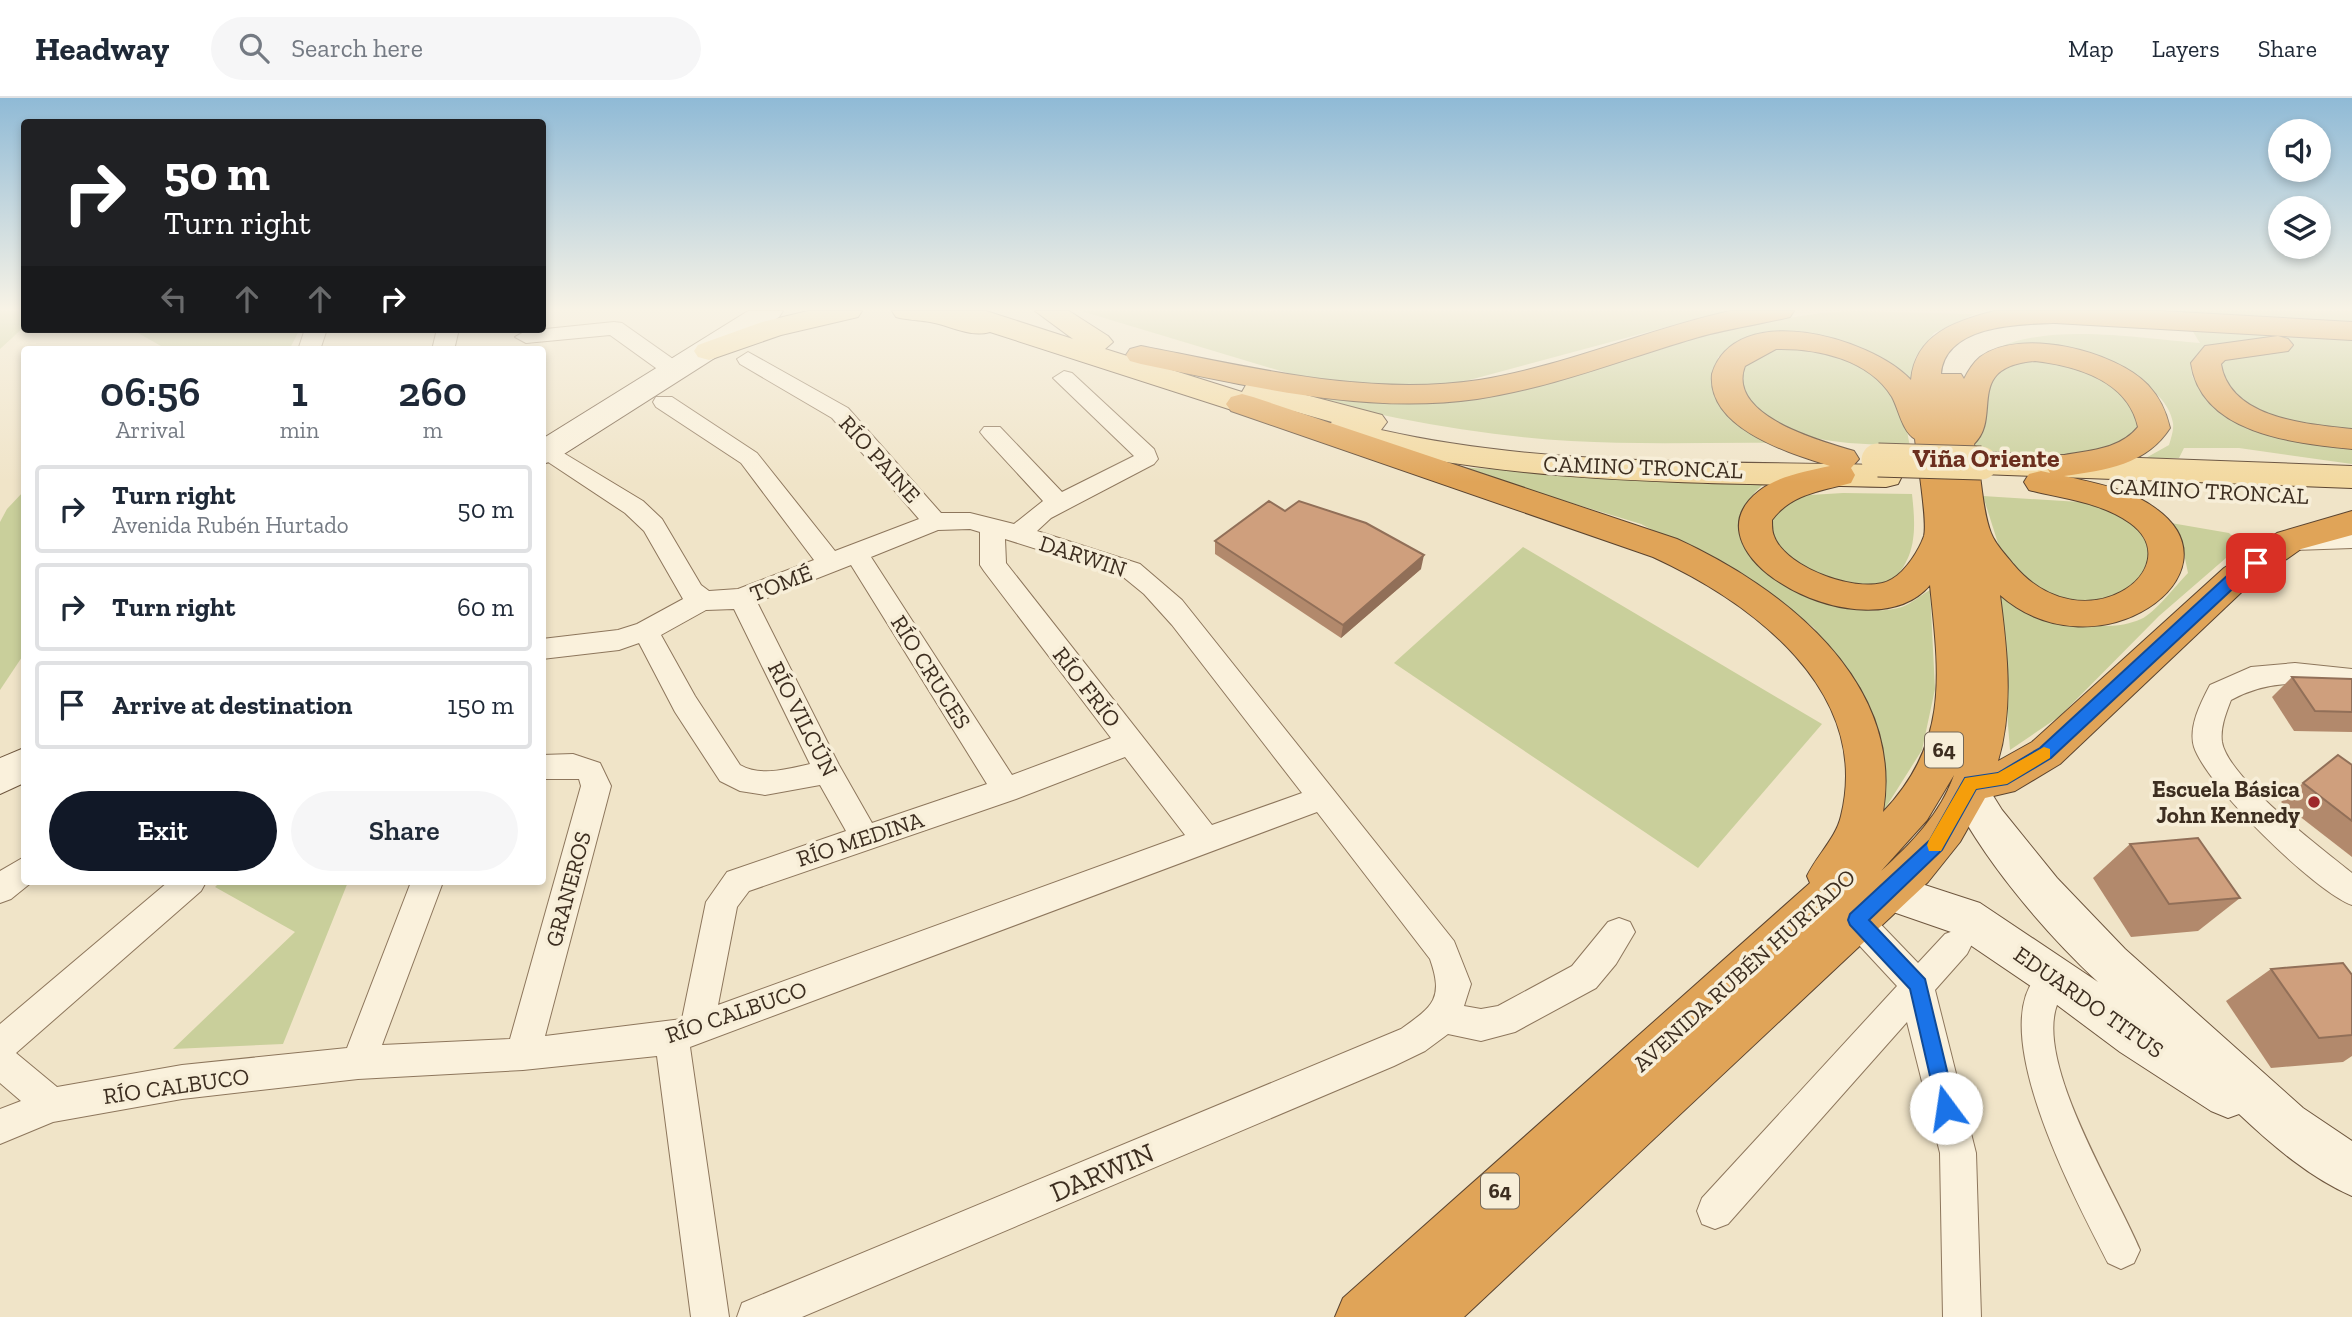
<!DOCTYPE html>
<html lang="en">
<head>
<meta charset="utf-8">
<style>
  :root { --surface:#fff; --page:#f6f6f7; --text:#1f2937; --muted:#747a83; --line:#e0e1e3; --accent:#111827 }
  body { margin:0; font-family:"Zilla Slab",serif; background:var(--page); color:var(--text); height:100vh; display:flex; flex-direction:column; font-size:26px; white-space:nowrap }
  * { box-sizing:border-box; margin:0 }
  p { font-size:23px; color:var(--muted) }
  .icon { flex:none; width:38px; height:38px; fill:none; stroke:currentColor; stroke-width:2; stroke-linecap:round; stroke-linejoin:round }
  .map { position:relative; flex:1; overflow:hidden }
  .details { position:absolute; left:21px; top:248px; width:525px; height:539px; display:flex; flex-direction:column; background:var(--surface); border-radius:7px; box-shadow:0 4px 10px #0003 }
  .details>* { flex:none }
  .top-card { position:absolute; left:21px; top:21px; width:525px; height:214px; border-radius:7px; box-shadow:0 4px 10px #0003; background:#202124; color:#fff; overflow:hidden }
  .controls { position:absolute; left:2268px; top:21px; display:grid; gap:14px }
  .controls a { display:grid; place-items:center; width:63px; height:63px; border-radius:50%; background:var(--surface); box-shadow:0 4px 10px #0003; font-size:35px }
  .pin { position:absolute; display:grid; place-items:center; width:60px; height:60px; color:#fff; margin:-30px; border-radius:14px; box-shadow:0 4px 10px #0006 }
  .me { position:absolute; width:77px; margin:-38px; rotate:346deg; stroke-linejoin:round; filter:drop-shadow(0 0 5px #0008) }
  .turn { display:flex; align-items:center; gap:24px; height:147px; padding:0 28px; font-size:32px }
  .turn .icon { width:91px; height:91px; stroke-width:2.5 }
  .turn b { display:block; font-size:49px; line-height:60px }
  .lanes { display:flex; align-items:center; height:66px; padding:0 28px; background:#0003; justify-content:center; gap:35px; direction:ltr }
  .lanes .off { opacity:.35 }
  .eta { display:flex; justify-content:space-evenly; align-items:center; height:119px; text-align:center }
  .eta b { font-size:42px; font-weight:600; line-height:49px }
  .primary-button { display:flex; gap:14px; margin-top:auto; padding:14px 28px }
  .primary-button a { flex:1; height:80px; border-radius:42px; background:var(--accent); color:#fff; font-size:28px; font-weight:600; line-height:80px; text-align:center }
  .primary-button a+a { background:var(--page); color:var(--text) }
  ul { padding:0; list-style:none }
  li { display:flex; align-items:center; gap:21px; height:88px; margin:0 14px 10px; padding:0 14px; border:4px solid var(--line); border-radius:7px }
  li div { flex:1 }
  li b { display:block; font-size:26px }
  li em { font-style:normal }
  header { display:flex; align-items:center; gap:42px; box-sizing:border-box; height:98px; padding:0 35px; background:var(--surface); border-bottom:2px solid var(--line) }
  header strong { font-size:33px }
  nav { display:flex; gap:38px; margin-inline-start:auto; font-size:24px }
  .search { width:490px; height:63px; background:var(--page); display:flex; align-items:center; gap:18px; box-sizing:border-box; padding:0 24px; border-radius:38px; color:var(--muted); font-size:26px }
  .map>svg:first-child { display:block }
  .green { fill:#c9cf9b }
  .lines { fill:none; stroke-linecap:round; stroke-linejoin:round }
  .street-casing { stroke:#8d765c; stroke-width:2 }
  .secondary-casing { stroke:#6f573f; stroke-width:2 }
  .primary-casing { stroke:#5b4430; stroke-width:2 }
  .highway-casing { stroke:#5b4430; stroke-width:2 }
  .street { fill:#faf1dc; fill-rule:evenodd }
  .secondary { fill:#faf1dc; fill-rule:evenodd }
  .primary { fill:#f3d9a0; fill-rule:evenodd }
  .highway { fill:#e0a458; fill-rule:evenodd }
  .primary-bridge-casing { stroke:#5b4430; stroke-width:35; stroke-linecap:butt }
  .primary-bridge { stroke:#f3d9a0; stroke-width:33 }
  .wall { fill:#b2896c }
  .shaded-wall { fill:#916f58 }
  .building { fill:#cf9f7d; stroke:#916f58; stroke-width:2 }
  .route { fill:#1a73e8; stroke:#114b97; stroke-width:2 }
  .slow { fill:#f59e0b }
  .poi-dot { fill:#9e2a2b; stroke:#f7eed8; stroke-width:2.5 }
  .labels { text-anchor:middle; stroke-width:7; stroke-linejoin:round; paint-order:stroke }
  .shield { fill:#f7eed8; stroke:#756857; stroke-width:2 }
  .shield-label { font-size:21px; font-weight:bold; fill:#3d2e20 }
  .street-label { font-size:23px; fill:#3d2e20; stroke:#f7eed8 }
  .poi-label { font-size:23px; font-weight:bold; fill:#3d2e20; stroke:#f7eed8; text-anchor:end }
  .quarter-label { font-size:26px; font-weight:bold; fill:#6b2e1e; stroke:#f7eed8 }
  .near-street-label { font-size:28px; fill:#3d2e20; stroke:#f7eed8 }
</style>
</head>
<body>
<header>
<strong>Headway</strong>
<div class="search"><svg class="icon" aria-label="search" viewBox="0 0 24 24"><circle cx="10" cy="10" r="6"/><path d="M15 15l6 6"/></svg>Search here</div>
<nav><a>Map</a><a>Layers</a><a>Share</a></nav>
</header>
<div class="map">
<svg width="2352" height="1219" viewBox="0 0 2352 1219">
  <rect width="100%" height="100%" fill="#f0e4c8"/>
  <g class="green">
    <path d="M0,213H24V229L0,251Z"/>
    <path d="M1081,213H1726L1462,284L1410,288L1365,287L1304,280Z"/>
    <path d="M1855,213L1975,216L1934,235L1915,260L1913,290L1864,256L1740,244L1718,259L1716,282L1784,345C1714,344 1642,347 1571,343C1469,337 1367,316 1268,290L1422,304L1729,229L1821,215Z"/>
    <path d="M2180,213H2352V337L2252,313L2229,289L2203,250L2191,264L2192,278L2206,298L2352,349V366L2239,350H2184L2179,360L2144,361L2169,347C2171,340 2174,332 2173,325C2167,278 2064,242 2023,245C2004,246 1990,257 1975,267C2018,218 2139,241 2200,245Z"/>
    <path d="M131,231H300L289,252H168Z"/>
    <path d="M1769,250C1817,252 1871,259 1900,306C1906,317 1907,336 1910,348C1843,345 1785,348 1736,295L1741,261Z"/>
    <path d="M2025,259L2076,268L2117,288L2142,324L2137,338L2081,360L1971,353L1988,279Z"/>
    <path d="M1453,369L1766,384C1678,456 1836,529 1902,509C1911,506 1921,497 1930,492L1935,591L1922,652L1869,736L1860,597L1814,530L1768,493L1641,426Z"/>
    <path d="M24,393V556L0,592V424L7,411Z"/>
    <path d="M1843,395L1912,396C1916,432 1917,460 1889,486L1834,488L1777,455L1769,424L1794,398Z"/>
    <path d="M1983,398L2096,405L2149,432L2156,457L2132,490L2108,505H2056L2003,461Z"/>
    <path d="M2171,425L2229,435L2241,447L2159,518L2060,618L2010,652L1997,487C2039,507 2092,543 2141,521C2155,515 2176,487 2188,475L2181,441Z"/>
    <path d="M1523,449L1822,626L1698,770L1394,565Z"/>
    <path d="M220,784H348L283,946L173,951L295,834L215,789Z"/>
  </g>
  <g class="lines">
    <defs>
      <g id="street">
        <path d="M614,224L622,225L683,268L686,273L683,278H667L610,237L526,245L515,239L526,233Z"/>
        <path d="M305,231H327L320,252H298Z"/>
        <path d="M437,231H459L454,252H432Z"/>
        <path d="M748,254L848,310L941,415H970L1014,426L1043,403L984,339L980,334L984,329H1000L1062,394L1134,358L1053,280L1064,273L1072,275L1154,351L1158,361L1154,366L1051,420L1037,433L1140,466L1182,502L1454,843L1471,886L1464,908L1481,911L1498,908L1572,868L1608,824L1619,820L1630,824L1635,834L1616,866L1596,890L1515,934L1481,943L1448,936L1425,953L1394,968L802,1219H737L742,1205L1401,931C1433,908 1444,901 1430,861L1317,714L690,949L729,1219H691L657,958L523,972L358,981L182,1001L53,1024L0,1046V1011L21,1003L0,985V926L168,784H206L201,793L16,955L57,989L182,967L347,950L411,784H443L382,947L510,941L581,688L579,681H542V657L573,656L600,665L611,688L545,938L682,921L706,804L727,774L846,733L820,687L765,697L740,693L720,683L675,614L639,545L619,552L542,561V541L618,532L637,526L683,501L644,433L625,415L542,360V342L643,403L662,421L701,487L709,493L738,491L814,462L741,365L656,309L653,304L656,299H672L757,355L835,453L919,421L832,320L740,266L737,261ZM970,431L980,434V467L984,473L1111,640L1012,677L871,459L938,432ZM1005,441L1122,478L1144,496L1172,527L1302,695L1212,727L1006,465ZM851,467L987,686L872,725L839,667L757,504ZM734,511L810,666C787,671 761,679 740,667L695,598L661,537L706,512ZM1125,659L1185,737L718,907L737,809L749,793L1016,701Z"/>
        <path d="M2352,432V450L2295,452L2286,449L2282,443L2286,437L2295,434Z"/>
        <path d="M2295,565L2352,571V591C2304,586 2275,579 2231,602C2226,615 2220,630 2222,644C2228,680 2322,751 2352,775V807C2314,793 2207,688 2194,649C2188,629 2201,604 2210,587L2251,569Z"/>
        <path d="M24,759V784H32L11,801L0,805V773Z"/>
        <path d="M1856,808L1867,812L1918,865L1945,836L1956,832L1967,836L1972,846L1967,856L1935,892L1976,1055L1981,1219H1943L1940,1055L1907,924L1728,1126L1715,1131L1702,1126L1697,1113L1702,1100L1897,888L1845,832L1840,822L1845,812Z"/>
        <path d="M2057,865L2069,869L2073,880C2069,889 2060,898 2057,907C2035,966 2117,1096 2140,1152L2134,1165L2121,1171L2108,1165C2081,1111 1964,900 2057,865Z"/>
      </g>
      <g id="secondary">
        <path d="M748,213H783L779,219L553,363L542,366V341Z"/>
        <path d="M24,650V685L0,696V660Z"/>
        <path d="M1968,675L1982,680L2002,712L2057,780L2125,851L2303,1010L2352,1043V1098C2310,1080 2272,1047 2239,1016L2228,1020L2211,1013L2120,954L2041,895L1951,834L1873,807L1867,794L1873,781L1888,775L1980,805L2098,884C2042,832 1982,760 1948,692L1954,680Z"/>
      </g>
      <g id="primary">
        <path d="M808,213H862L858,219L781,237L709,262L698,259L694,253L698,247L762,224Z"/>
        <path d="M892,213H986L1073,241L1035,213H1069L1108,238L1113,244L1105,251L1242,294L1246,287L1257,284L1382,317L1387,324L1381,332C1545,369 1718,363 1886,367L1898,370L1902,378L1898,386L1886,389C1699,384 1509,388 1327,339L1322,332L1332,324L1293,313L1296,317L1291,324L1280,327L1269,324L990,234C970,240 949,227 930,224C918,222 907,222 896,219Z"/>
        <path d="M1981,354L2352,368V390L1981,376L1969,373L1965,365L1969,357Z"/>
      </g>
      <g id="highway">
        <path d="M1730,213H1794L1790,219C1758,227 1724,231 1692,241C1621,262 1551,290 1477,301C1365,317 1250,288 1141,266L1130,263L1126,257L1130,251L1141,248C1250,269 1367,299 1479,282C1565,268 1645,232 1730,213Z"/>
        <path d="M1994,213H2161L2352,224V242L2055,225C2019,226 1945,227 1941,276H1961L1964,281C1968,273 1973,265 1980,259C2020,229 2116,253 2148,287C2160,300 2166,313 2170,330C2146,367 2106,372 2064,378C2095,385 2129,391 2155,410C2247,475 2097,582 2000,497C2007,551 2014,610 1998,663L2032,644L2224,470L2277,435L2352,413V437L2301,451L2248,488L2060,666L2015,693L1985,700L1960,744L1928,784L1464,1219H1335L1343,1200L1810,785L1807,778C1817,757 1836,740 1841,718C1872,592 1751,504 1653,459L1231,313L1226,306L1231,299L1242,296L1253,299L1677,441C1782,489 1905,583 1883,714C1950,644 1939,575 1930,487C1869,559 1677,457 1759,393C1778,378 1807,373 1830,368C1790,355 1707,331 1712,276C1735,201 1871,239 1911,282C1915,236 1956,223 1994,213ZM1776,251C1816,250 1869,261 1892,299C1899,312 1902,333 1915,341C1917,360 1928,424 1924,438C1919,452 1906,473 1892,481C1863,499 1785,470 1774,438C1772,434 1772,427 1772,422C1791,396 1821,393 1851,385L1855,377L1851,370L1859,361L1854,353C1821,343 1726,318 1745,268ZM2035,263C2077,268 2128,283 2138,329C2117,355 2080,352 2050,360L2046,368L2050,375L2041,373L2029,376L2024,384L2029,392C2063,401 2101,404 2130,425C2192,470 2083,550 2013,466C2006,457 1995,446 1991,435C1981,410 1982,373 1974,346C2003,319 1963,269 2035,263ZM1954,677C1941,715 1911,746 1881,773L1927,722Z"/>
        <path d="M2278,238L2288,241L2293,247L2288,253L2225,262L2221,266C2230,321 2307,326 2352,331V351C2294,345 2201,336 2191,265L2205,248Z"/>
      </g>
    </defs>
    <use href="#street" class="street-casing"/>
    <use href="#secondary" class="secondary-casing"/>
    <use href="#primary" class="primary-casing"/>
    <use href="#highway" class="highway-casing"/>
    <use href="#street" class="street"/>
    <use href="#secondary" class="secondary"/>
    <use href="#primary" class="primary"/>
    <use href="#highway" class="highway"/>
    <defs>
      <path id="primary-bridge" d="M1878,362L1981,365"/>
    </defs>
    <use href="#primary-bridge" class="primary-bridge-casing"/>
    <use href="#primary-bridge" class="primary-bridge"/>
  </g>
  <g class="wall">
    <path d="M1215,443L1421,471L1341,540L1215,456Z"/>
    <path d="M2292,579L2352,581V634L2294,633L2272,599Z"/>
    <path d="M2352,667V759L2281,704L2303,685Z"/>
    <path d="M2130,746L2240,800L2198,833L2131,839L2093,780Z"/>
    <path d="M2271,871L2352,877V958L2343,964L2271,970L2226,903Z"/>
  </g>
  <path class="shaded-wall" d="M1424,457L1421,471L1341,540L1343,527Z"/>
  <g class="building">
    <path d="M1269,403L1285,413L1299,403L1366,425L1424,457L1343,527L1215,443Z"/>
    <path d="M2292,579L2352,581V614L2315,613Z"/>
    <path d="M2338,657L2352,667V723L2303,685Z"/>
    <path d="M2198,740L2240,800L2169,806L2130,746Z"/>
    <path d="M2343,865L2352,877V937L2319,940L2271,871Z"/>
  </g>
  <linearGradient id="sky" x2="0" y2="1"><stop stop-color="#8fbad6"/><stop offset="0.55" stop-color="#f8f3e6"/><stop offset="1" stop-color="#f8f3e6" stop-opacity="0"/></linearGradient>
  <rect width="2352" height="384" fill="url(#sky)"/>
  <path class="route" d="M2256,460L2262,462V469L2241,483L2051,660L2007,686L1976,691L1942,752L1869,822L1925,881L1956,1010L1953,1017L1946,1020L1939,1017L1910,891L1850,827L1848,822L1850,816L1930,742L1965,680L1998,675L2040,650L2230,475Z"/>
  <path class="slow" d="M2044,649L2050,651V660L2007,686L1976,691L1941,753H1929L1927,747L1929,742L1965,680L1998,675Z"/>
  <circle class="poi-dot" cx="2314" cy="704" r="7"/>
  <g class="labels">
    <g class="shield">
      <rect x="1925" y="634.5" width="38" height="35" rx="5"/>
      <rect x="1481" y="1075.5" width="38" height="35" rx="5"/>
    </g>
    <g class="shield-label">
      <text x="1944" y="659">64</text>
      <text x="1500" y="1100">64</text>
    </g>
    <g class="street-label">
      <text transform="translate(880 361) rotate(48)" y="8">RÍO PAINE</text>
      <text transform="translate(1643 369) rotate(2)" y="8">CAMINO TRONCAL</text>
      <text transform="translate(2209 393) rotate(3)" y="8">CAMINO TRONCAL</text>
      <text transform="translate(1083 458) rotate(18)" y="8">DARWIN</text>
      <text transform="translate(781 485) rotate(-21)" y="8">TOMÉ</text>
      <text transform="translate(931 574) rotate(58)" y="8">RÍO CRUCES</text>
      <text transform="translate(1087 589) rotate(52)" y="8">RÍO FRÍO</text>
      <text transform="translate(803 621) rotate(63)" y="8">RÍO VILCÚN</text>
      <text transform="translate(860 741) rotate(-18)" y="8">RÍO MEDINA</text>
      <text transform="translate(568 791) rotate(-75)" y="8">GRANEROS</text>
      <text transform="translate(1744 872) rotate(-42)" y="8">AVENIDA RUBÉN HURTADO</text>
      <text transform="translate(2089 904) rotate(35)" y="8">EDUARDO TITUS</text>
      <text transform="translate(736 914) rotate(-19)" y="8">RÍO CALBUCO</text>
      <text transform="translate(176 988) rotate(-8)" y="8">RÍO CALBUCO</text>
    </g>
    <g class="poi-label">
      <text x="2300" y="699">Escuela Básica<tspan x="2300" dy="26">John Kennedy</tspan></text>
    </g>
    <g class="quarter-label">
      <text x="1986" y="369">Viña Oriente</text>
    </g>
    <g class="near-street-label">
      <text transform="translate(1102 1074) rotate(-23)" y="10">DARWIN</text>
    </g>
  </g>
</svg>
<div class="controls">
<a><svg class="icon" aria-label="sound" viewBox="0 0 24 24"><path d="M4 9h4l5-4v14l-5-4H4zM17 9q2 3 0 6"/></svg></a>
<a><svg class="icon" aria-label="layers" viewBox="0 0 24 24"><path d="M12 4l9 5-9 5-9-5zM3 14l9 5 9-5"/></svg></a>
</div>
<div class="pin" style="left:2256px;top:465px;background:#d93025"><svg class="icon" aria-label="arrive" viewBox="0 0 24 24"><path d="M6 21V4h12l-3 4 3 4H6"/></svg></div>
<svg class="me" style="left:1946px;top:1010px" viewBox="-20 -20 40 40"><circle r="19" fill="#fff"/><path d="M0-13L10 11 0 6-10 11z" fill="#1a73e8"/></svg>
<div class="top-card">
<div class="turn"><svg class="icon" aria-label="right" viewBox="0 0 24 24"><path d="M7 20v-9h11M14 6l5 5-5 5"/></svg><div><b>50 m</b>Turn right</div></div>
<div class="lanes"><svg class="icon off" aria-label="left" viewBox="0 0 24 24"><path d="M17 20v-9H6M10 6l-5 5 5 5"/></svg><svg class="icon off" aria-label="ahead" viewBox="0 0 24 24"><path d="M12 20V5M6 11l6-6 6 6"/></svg><svg class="icon off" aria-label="ahead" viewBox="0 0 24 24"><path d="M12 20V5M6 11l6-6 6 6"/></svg><svg class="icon" aria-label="right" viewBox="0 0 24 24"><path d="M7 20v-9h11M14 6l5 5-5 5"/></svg></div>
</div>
<section class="details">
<div class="eta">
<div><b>06:56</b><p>Arrival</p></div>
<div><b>1</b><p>min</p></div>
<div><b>260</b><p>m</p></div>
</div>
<ul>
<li><svg class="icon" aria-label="right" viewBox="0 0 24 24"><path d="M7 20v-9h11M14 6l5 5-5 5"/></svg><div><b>Turn right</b><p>Avenida Rubén Hurtado</p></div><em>50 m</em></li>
<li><svg class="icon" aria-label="right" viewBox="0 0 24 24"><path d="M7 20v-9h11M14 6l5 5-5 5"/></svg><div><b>Turn right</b></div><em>60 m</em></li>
<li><svg class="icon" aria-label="arrive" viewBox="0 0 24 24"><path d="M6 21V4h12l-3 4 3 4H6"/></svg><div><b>Arrive at destination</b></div><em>150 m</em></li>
</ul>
<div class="primary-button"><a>Exit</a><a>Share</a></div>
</section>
</div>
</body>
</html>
